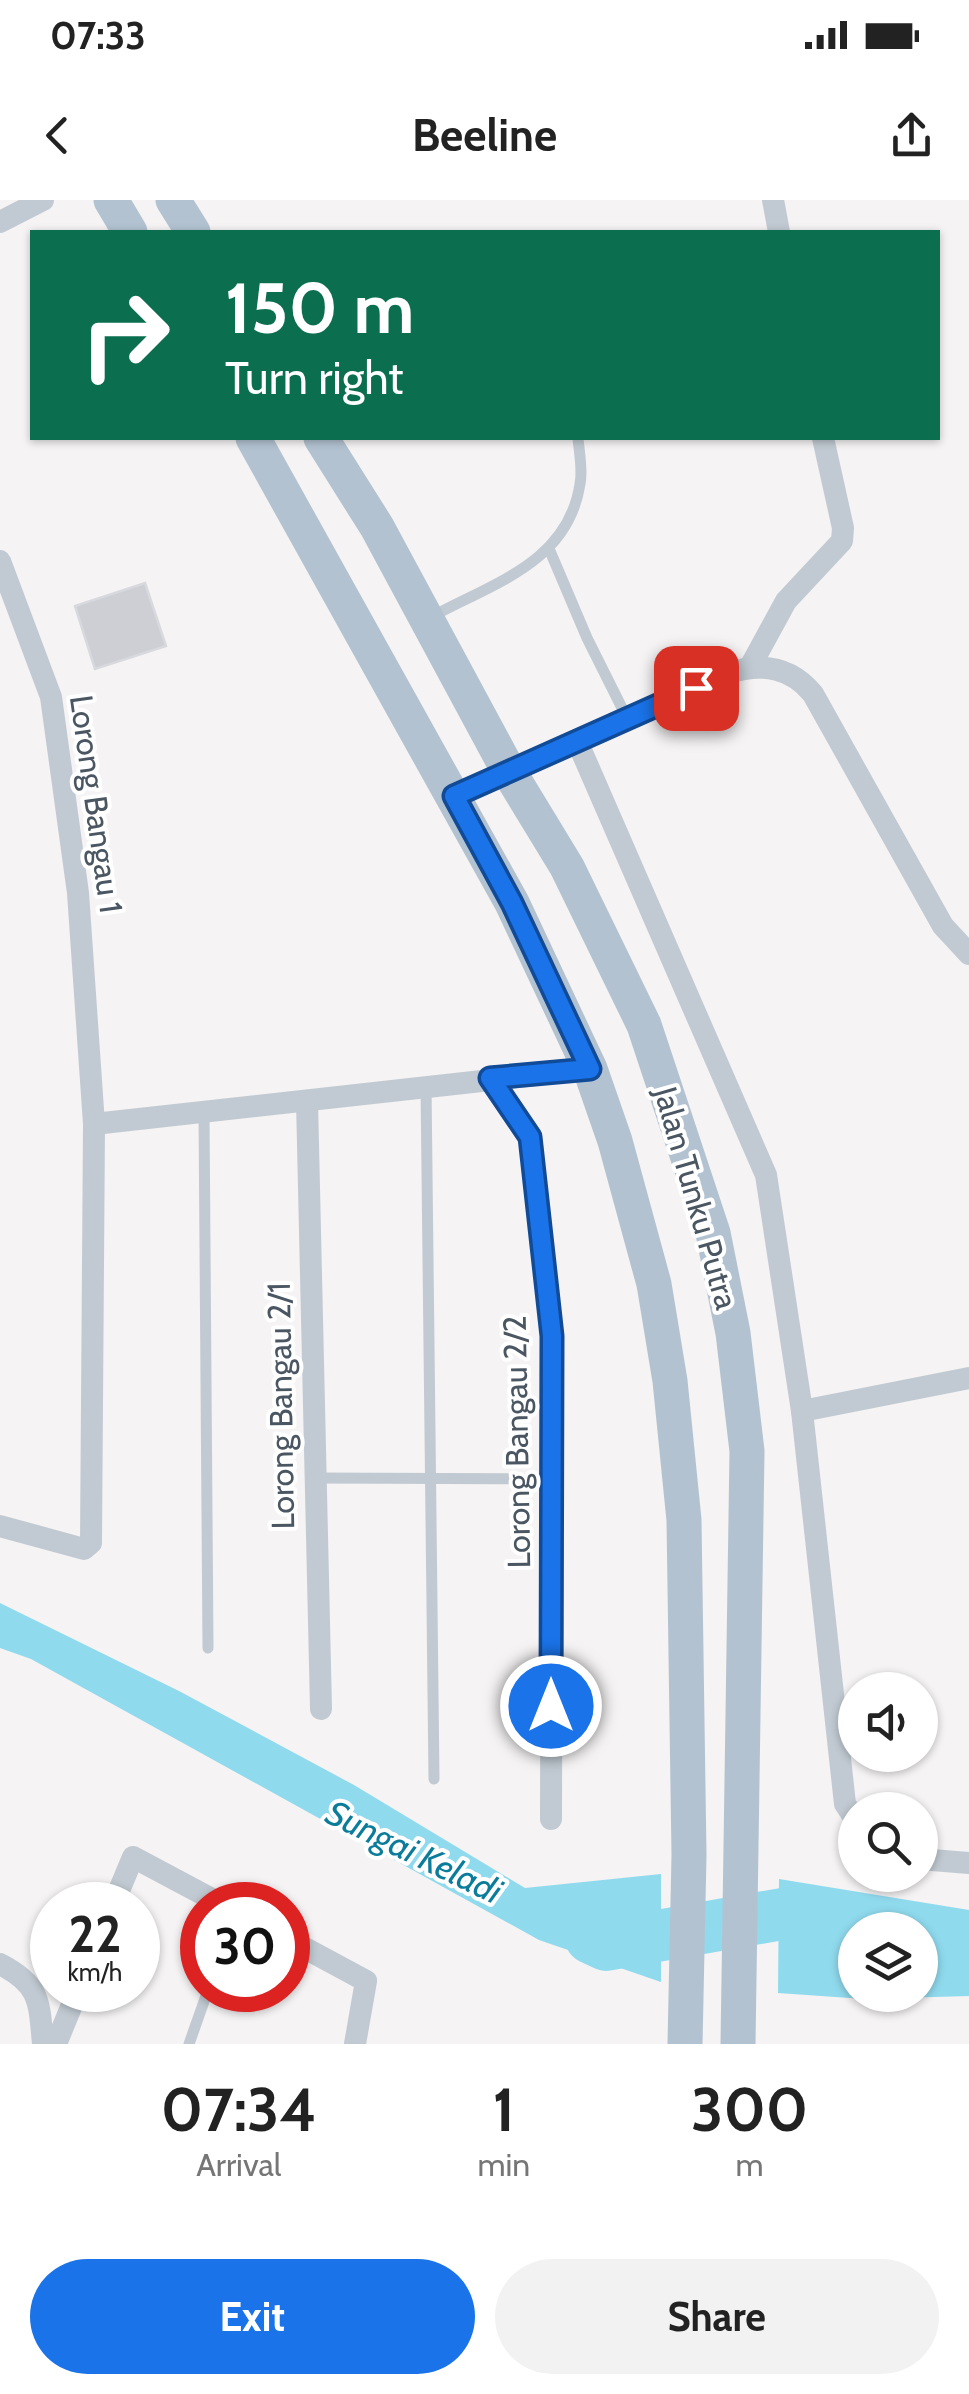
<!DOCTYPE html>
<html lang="en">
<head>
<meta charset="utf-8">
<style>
  :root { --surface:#fff; --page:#f2f2f2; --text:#222; --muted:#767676; --accent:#1a73e8 }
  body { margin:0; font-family:Cabin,sans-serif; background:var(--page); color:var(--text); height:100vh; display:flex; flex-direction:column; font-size:38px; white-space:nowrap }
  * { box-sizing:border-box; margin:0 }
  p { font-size:32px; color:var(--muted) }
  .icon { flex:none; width:55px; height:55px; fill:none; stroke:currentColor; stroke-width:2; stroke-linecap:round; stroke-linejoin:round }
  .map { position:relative; height:1844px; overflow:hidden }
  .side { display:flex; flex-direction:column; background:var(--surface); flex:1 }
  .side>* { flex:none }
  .guide { position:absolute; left:30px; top:30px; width:910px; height:210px; border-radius:0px; box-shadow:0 2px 8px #0004; background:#0b6e4f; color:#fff; overflow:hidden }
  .fabs { position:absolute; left:838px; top:1472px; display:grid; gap:20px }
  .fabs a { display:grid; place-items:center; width:100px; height:100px; border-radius:50%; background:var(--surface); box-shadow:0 2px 8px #0004; font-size:50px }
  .speed { position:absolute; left:30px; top:1682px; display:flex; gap:20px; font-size:50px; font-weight:700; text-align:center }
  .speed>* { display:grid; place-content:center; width:130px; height:130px; border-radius:50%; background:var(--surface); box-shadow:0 2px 8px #0004; line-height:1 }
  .speed small { font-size:25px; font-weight:400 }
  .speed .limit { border:15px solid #d22; background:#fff; color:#111 }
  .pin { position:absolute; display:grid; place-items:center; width:85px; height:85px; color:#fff; margin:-42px; border-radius:20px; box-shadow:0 5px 15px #0006 }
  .me { position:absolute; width:110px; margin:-55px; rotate:0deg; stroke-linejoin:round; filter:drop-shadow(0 0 8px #0008) }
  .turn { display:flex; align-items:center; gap:35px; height:210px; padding:0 30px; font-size:45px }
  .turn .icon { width:130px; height:130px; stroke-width:2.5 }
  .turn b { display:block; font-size:70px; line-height:85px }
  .eta { display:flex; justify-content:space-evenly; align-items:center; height:170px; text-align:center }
  .eta b { font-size:60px; font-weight:700; line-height:70px }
  .button { display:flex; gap:20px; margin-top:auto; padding:20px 30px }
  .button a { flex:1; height:115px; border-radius:60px; background:var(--accent); color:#fff; font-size:40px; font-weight:700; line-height:115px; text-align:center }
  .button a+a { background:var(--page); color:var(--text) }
  .status { display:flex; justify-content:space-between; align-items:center; height:70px; padding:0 50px; background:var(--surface); direction:ltr }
  .status svg { height:28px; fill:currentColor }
  header { display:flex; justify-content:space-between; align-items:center; height:130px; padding:0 30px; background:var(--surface); font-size:45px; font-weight:700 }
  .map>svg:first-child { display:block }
  .water { fill:#90daee; fill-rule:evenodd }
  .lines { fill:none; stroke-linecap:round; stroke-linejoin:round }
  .river { stroke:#90daee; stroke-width:52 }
  .building { fill:#cdcfd5; stroke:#d7d9de; stroke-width:2.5 }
  .lane { stroke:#c1cad2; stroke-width:11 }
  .street { stroke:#c1cad2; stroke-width:22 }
  .primary { stroke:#b3c2d1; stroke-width:35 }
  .route-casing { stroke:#114b97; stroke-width:25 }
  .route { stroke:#1a73e8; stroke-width:18 }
  .labels { text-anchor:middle; stroke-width:8; stroke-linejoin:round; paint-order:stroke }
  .street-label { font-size:32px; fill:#4a5661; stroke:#fff }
  .water-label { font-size:35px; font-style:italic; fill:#0c7c9b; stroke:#fff }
</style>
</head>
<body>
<div class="status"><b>07:33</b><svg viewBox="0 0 49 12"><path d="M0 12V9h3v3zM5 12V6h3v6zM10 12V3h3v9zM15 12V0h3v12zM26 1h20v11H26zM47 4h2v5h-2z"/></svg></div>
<header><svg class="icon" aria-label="back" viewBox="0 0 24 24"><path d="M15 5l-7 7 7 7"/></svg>Beeline<svg class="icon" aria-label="share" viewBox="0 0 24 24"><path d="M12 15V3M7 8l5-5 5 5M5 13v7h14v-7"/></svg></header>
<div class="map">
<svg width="969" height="1844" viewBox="0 0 969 1844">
  <rect width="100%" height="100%" fill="#f5f3f3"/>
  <g class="water">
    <path d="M0,1403L179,1491L354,1585L525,1688L661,1674V1782L539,1740L31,1459L0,1448Z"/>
    <path d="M779,1679L969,1710V1796L864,1799L778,1793ZM855,1730H920V1795H855Z"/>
  </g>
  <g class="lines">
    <path class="river" d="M591,1738L606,1745L805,1710L855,1734"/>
  </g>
  <path class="building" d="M145,383L166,446L95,469L75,406Z"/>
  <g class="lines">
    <g class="lane">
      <path d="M550,351L587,438L628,520"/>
      <path d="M431,417C493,383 568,363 580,284C583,270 579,252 578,238"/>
      <path d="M426,886L434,1579"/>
      <path d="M204,914L208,1448"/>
      <path d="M315,1278L552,1279"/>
      <path d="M189,1844L208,1790"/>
    </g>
    <g class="street">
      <path d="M773,0L779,32"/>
      <path d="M0,22L43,0"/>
      <path d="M0,361L51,497L78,693L94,924L91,1343L84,1349L0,1326"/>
      <path d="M750,467L786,401L842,341L843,328L823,238"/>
      <path d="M577,541L766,975L802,1211L845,1604L855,1619"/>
      <path d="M454,596L731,472C763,463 791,467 813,494L943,726L969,754"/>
      <path d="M490,878L530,937L552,1136L551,1619"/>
      <path d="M307,901L321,1509"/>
      <path d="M94,924L590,869"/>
      <path d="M802,1211L969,1178"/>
      <path d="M920,1659L969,1663"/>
      <path d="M113,1705L133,1657L223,1705"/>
      <path d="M288,1739L366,1781L355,1844"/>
      <path d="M0,1764C41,1785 39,1802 43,1844"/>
      <path d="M56,1844L78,1790"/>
    </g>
    <g class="primary">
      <path d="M111,0L130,32"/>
      <path d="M173,0L193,32"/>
      <path d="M253,238L512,703L590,869L615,941L654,1084L670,1181L684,1320L689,1655L685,1844"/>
      <path d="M321,238L377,327L508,570L567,667L644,825L713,1033L733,1133L747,1251L738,1844"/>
    </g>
  </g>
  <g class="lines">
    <defs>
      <path id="route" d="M551,1506L552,1136L530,937L490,878L590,869L512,703L454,596L696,488"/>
    </defs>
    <use href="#route" class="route-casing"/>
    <use href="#route" class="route"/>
  </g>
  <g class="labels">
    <g class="street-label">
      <text transform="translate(96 604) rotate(82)" y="11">Lorong Bangau 1</text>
      <text transform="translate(696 998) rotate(74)" y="11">Jalan Tunku Putra</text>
      <text transform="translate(281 1206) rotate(-91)" y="11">Lorong Bangau 2/1</text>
      <text transform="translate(517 1242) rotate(-91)" y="11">Lorong Bangau 2/2</text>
    </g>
    <g class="water-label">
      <text transform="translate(414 1652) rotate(26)" y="12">Sungai Keladi</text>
    </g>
  </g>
</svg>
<div class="fabs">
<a><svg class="icon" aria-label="sound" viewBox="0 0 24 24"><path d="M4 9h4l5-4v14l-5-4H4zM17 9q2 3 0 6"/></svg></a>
<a><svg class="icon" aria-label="search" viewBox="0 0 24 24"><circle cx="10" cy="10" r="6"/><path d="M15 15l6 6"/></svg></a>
<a><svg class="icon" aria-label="layers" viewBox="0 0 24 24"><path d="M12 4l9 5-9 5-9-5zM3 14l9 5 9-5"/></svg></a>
</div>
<div class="speed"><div>22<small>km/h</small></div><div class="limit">30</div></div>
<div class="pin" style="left:696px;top:488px;background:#d93025"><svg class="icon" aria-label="arrive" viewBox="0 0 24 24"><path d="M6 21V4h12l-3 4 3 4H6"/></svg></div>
<svg class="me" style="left:551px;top:1506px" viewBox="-20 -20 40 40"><circle r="17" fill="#1a73e8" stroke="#fff" stroke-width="3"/><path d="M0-11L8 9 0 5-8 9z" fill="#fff"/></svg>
<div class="guide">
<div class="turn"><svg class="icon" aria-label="right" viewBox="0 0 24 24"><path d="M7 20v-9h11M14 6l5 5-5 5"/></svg><div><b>150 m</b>Turn right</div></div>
</div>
</div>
<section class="side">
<div class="eta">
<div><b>07:34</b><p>Arrival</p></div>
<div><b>1</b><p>min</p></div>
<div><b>300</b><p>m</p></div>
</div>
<div class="button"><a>Exit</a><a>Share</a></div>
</section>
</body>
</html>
